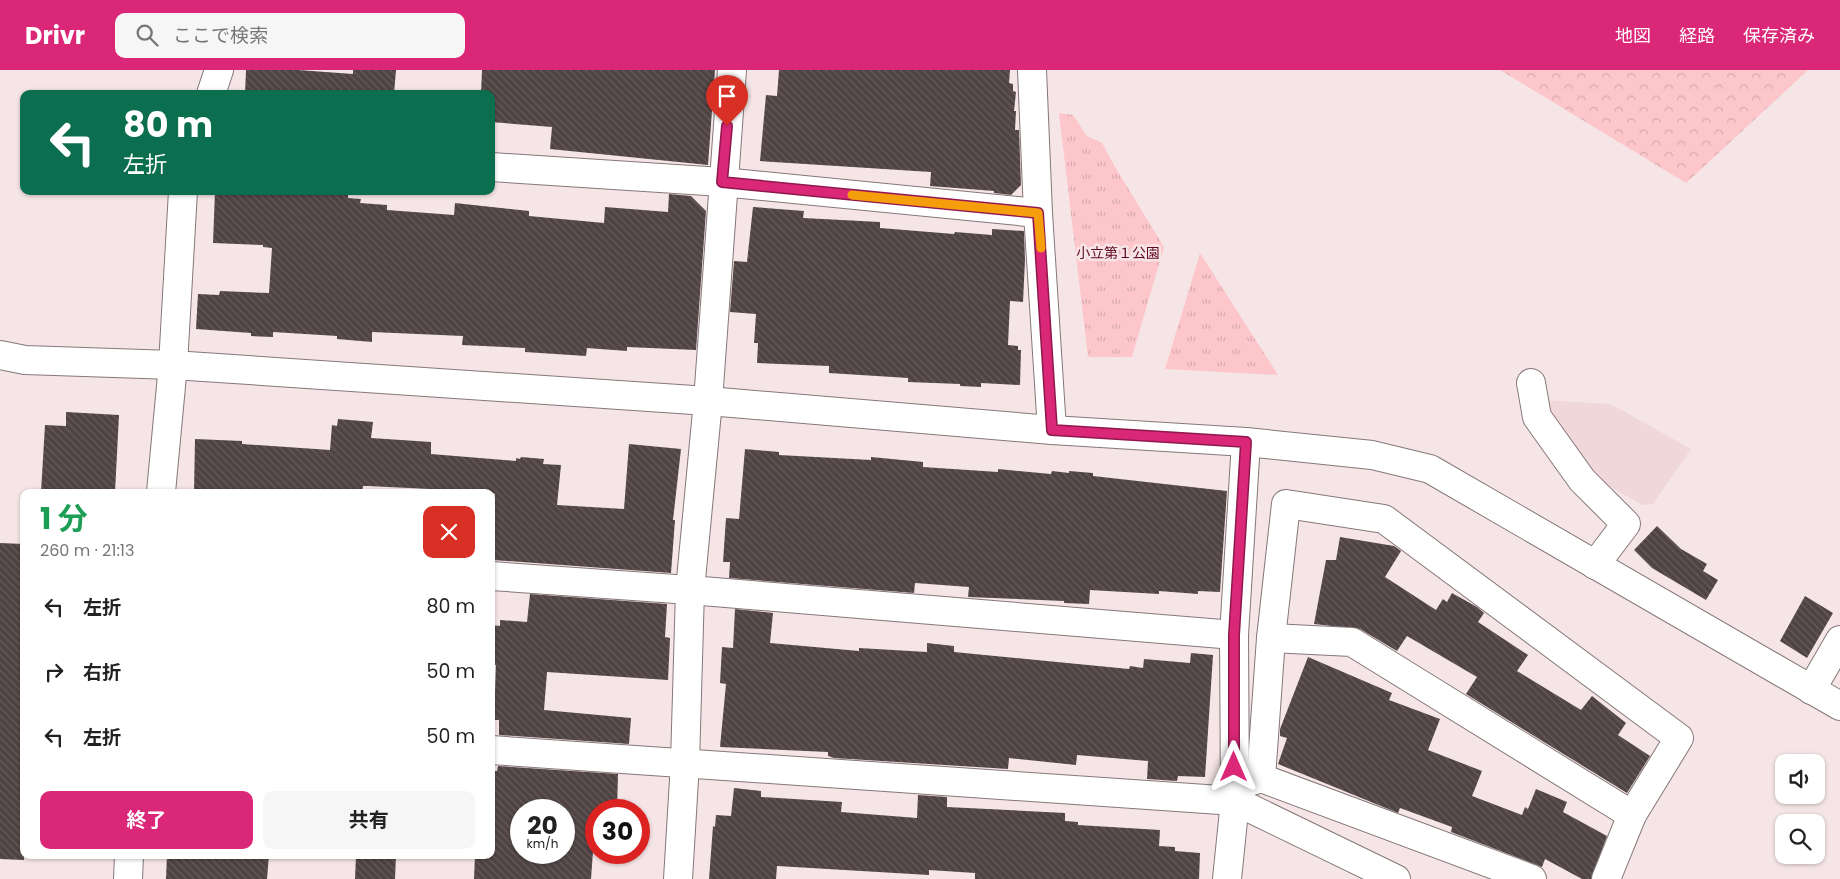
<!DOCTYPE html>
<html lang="ja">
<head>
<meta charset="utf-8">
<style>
  :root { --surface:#fff; --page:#f6f6f6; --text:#222; --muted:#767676; --accent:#db2777 }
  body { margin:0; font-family:Poppins,"Noto Sans JP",sans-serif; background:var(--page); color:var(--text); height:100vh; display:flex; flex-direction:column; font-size:19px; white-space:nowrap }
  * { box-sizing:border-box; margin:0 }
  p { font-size:16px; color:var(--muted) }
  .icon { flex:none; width:28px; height:28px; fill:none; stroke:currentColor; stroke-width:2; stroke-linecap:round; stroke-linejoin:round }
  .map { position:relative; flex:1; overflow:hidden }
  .sheet { position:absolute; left:20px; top:419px; width:475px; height:370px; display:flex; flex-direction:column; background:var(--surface); border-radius:10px; box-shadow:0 1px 4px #0004 }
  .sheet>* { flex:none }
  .guide { position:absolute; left:20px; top:20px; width:475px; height:105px; border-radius:10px; box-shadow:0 1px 4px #0004; background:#0b6e4f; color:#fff; overflow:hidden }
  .controls { position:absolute; left:1775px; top:684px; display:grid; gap:10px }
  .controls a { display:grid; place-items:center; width:50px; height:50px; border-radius:10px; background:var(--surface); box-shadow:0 1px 4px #0004; font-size:25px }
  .speed { position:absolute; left:510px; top:729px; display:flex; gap:10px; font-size:25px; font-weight:700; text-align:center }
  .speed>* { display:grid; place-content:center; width:65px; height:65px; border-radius:50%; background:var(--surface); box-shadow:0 1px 4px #0004; line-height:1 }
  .speed small { font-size:12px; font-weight:400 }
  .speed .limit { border:8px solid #d22; background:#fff; color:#111 }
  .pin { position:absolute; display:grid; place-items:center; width:42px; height:42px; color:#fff; margin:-51px -21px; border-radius:50% 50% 50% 0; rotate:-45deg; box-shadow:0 0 5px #0007 }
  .pin .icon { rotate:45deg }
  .me { position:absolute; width:55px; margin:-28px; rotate:0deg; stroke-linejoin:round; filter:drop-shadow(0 0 4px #0008) }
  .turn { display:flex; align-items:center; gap:18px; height:105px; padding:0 20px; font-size:22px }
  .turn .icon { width:65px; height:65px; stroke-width:2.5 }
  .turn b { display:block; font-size:35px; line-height:42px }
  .round { display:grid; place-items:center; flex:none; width:52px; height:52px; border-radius:10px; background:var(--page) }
  .overview { display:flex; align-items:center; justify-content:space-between; height:85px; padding:0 20px }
  h1 { font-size:30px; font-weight:700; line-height:38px; color:#1e9e55 }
  .primary-button { display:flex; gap:10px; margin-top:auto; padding:10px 20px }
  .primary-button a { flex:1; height:58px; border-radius:10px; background:var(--accent); color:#fff; font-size:20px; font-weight:700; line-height:58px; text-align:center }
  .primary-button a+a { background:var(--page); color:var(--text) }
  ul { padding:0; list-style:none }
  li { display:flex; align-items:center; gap:15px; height:65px; padding:0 20px }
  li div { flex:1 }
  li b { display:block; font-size:19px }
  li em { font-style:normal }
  header { display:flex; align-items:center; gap:30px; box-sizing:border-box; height:70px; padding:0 25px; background:var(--accent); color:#fff }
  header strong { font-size:24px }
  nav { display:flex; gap:28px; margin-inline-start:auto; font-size:18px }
  .search { width:350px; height:45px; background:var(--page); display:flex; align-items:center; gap:12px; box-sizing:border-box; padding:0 18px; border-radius:10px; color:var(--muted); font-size:19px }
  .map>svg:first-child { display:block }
  .built { fill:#f0d7da }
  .forest { fill:url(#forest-crowns) }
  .park { fill:url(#park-tufts) }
  .building { fill:url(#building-back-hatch); fill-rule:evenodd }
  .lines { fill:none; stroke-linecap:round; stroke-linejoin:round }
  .minor-casing { stroke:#857778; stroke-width:30 }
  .minor { stroke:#fff; stroke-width:28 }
  .route-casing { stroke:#8e194d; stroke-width:12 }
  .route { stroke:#db2777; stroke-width:9 }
  .slow { stroke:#f59e0b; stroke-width:9 }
  .labels { text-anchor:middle; stroke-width:5; stroke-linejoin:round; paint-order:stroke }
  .park-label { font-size:14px; fill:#610823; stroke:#f6e5e7 }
</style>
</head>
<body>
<header>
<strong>Drivr</strong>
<div class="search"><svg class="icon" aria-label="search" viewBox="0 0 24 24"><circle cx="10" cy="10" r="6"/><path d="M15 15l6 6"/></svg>ここで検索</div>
<nav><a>地図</a><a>経路</a><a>保存済み</a></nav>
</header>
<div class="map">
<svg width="1840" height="809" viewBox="0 0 1840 809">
  <defs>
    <pattern id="forest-crowns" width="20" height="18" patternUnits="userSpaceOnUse" patternTransform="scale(1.25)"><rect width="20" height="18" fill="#fcc6cb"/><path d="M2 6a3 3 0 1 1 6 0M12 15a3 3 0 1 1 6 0" fill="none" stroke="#d8aaae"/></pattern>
    <pattern id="park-tufts" width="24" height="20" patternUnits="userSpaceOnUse" patternTransform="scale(1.25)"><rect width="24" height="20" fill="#fcc6cb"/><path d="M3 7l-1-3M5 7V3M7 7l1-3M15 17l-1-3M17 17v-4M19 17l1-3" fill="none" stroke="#d8aaae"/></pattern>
    <pattern id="building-back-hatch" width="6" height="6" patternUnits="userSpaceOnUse" patternTransform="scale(1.25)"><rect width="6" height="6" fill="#504344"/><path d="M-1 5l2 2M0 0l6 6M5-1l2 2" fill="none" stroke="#665c5c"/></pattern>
  </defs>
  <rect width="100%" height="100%" fill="#f6e5e7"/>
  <path class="built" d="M1523,329L1611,334L1691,379L1653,434L1642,435L1542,377Z"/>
  <path class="forest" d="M1500,0H1808L1686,113Z"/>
  <g class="park">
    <path d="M1059,43L1073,45L1087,66L1102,73L1115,97L1164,177L1132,287H1088Z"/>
    <path d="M1200,183L1278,305L1165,299Z"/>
  </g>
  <g class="building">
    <path d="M246,0H298L353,4V0H396L394,24H245Z"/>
    <path d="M482,0H715L708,95L550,79L552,57L491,52V24H481Z"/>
    <path d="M779,0H1010L1009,13L1013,14V21L1016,22L1014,41H1016L1015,60H1019L1021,115L1011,125L994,123V121L930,116L931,102L760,91L766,25L777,26Z"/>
    <path d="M215,121H348V128L361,129L360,133L387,135V140L454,145L455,133L529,141V146L604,153L605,137L668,142L669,124L691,126L706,141L696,280L627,277V281L587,278L586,286L525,282V278L462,275L463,266L372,262V272L337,269V266L273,262V267L251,266V263L196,259L198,224L219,225L220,221L269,223L272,178L263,177V175L213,173Z"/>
    <path d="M753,137L804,141L803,148L880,152V158L954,164L955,162L992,165V159L1024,161L1025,190L1023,232L1010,231L1008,275L1018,276V280H1021L1020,315L981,313V317L960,316V314L908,312V308L829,303V296L757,293L758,273H754L756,244L730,242L734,191L747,192Z"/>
    <path d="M66,342L119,345L115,422H41L45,355L66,356Z"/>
    <path d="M338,349L373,352L371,368L431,372V384L516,391V388L520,389L521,387L544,389L543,394L561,395L557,435L624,439L629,374L681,379L673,450H675L671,503L493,490L495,424L491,422L368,416H363L362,422H194L195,369L242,371V374L330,380L332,355L337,356Z"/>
    <path d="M745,379L779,382V385L871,390V387L923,392V397L998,402V399L1051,404L1052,401L1069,403V401L1093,403V406L1227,421L1220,522L1198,521V524L1159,521V524L1090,520L1089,534L1064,533V531L968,527L969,517L915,513L914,523L729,508L730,492H723L726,448L739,449Z"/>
    <path d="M1657,456L1681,479L1707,494L1703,501L1718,510L1706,530L1652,498L1634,480Z"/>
    <path d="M1340,467L1394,476L1401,481L1385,507L1436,540L1443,529L1447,532L1452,523L1477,537L1484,543L1478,552L1528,585L1517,601L1581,640L1592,626L1626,653L1618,665L1650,686L1627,723L1466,624L1477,607L1407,566L1397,581L1360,559L1314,554L1326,490H1336Z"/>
    <path d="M0,473L24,474V790L0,789Z"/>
    <path d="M530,524L667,534L665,567L670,568L668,610L547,602L544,640L631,648L629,674L499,665V650H494L496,595L491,594V555L500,556V550L527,552Z"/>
    <path d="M1805,526L1833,543L1807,588L1780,571Z"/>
    <path d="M735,539L773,543L770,573L859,581V578L927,582V573L954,576V582L1129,599L1130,596L1143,598L1144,589L1190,593L1191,583L1213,585L1205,707L1178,706L1177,711L1147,709L1148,691L1077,685L1076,695L1009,688L1008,699L834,688L828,686V682L720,677L726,614L720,613L722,577L733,578Z"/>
    <path d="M1308,587L1392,623L1389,630L1440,649L1428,680L1482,701L1472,726L1522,745L1525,737L1528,739L1536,719L1567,732L1563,742L1607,766L1591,809H1582L1545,789L1542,797L1451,762L1452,757L1400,738L1398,743L1278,694L1287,668L1280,666V659Z"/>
    <path d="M498,696L618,704L617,740H596L591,809H474L475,785H491V701H497ZM521,740H564V782H521Z"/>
    <path d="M734,718L761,721V727L842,732L841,742L917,748L918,725L947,727V737L1065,743V751L1078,752V755L1160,760L1159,776L1175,777V781L1200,783L1199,809H975V803L929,800V805L777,796L776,809H709L713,756L715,757L716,745L731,746Z"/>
    <path d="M167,785H269L267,809H166Z"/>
    <path d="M356,785H396L395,809H355Z"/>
  </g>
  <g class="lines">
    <defs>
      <g id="minor">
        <path d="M1032,0L1038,143L1052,360"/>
        <path d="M211,24L219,0"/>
        <path d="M491,97L722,112L1038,143"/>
        <path d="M0,285L25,290L173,295L708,331L1052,360L1246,372L1372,385L1430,399L1840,636"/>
        <path d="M1531,313L1537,347L1582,410L1626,454L1595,495"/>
        <path d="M161,422L173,295L183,121"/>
        <path d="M491,506L690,520L1234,565"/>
        <path d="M1271,568L1352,572L1632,745"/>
        <path d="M1811,620L1840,570"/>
        <path d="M491,680L1235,731L1396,809"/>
        <path d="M1261,708L1271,568L1286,434L1384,449L1679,668L1632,745L1606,809"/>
        <path d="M1243,714L1261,708L1532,809"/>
        <path d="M128,809L129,785"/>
        <path d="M678,809L685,693L690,520L708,331L732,0"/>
        <path d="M1227,809L1235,731L1234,565L1246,372"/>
      </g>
    </defs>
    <use href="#minor" class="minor-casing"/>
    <use href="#minor" class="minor"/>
  </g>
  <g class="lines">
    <defs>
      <path id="route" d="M727,56L722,112L1038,143L1052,360L1246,372L1234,565V697"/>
    </defs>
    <use href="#route" class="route-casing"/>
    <use href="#route" class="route"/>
    <path class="slow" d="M852,125L1038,143L1041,178"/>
  </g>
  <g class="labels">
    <g class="park-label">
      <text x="1118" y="188">小立第１公園</text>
    </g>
  </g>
</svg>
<div class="controls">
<a><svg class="icon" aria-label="sound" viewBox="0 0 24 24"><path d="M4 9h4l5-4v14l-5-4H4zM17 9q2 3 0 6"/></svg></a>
<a><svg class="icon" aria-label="search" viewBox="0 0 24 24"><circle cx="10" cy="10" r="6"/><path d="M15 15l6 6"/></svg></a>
</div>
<div class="speed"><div>20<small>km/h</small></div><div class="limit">30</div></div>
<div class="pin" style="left:727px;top:56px;background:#d93025"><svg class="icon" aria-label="arrive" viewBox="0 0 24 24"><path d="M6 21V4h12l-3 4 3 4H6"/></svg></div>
<svg class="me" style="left:1234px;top:697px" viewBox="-20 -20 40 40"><path d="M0-17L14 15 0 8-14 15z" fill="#db2777" stroke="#fff" stroke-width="4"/></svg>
<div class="guide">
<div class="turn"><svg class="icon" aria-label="left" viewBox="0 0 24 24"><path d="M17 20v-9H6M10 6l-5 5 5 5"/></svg><div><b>80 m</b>左折</div></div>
</div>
<section class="sheet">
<div class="overview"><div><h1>1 分</h1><p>260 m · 21:13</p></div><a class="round" style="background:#d93025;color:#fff"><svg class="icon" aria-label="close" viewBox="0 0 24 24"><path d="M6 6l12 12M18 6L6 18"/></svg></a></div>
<ul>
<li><svg class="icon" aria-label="left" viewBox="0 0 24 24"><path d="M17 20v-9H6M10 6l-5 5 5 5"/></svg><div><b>左折</b></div><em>80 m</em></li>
<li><svg class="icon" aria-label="right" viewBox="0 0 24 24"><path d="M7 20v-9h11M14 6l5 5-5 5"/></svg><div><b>右折</b></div><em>50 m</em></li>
<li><svg class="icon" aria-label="left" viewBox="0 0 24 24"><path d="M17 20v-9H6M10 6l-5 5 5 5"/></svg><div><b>左折</b></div><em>50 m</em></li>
</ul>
<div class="primary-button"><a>終了</a><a>共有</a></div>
</section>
</div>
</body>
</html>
